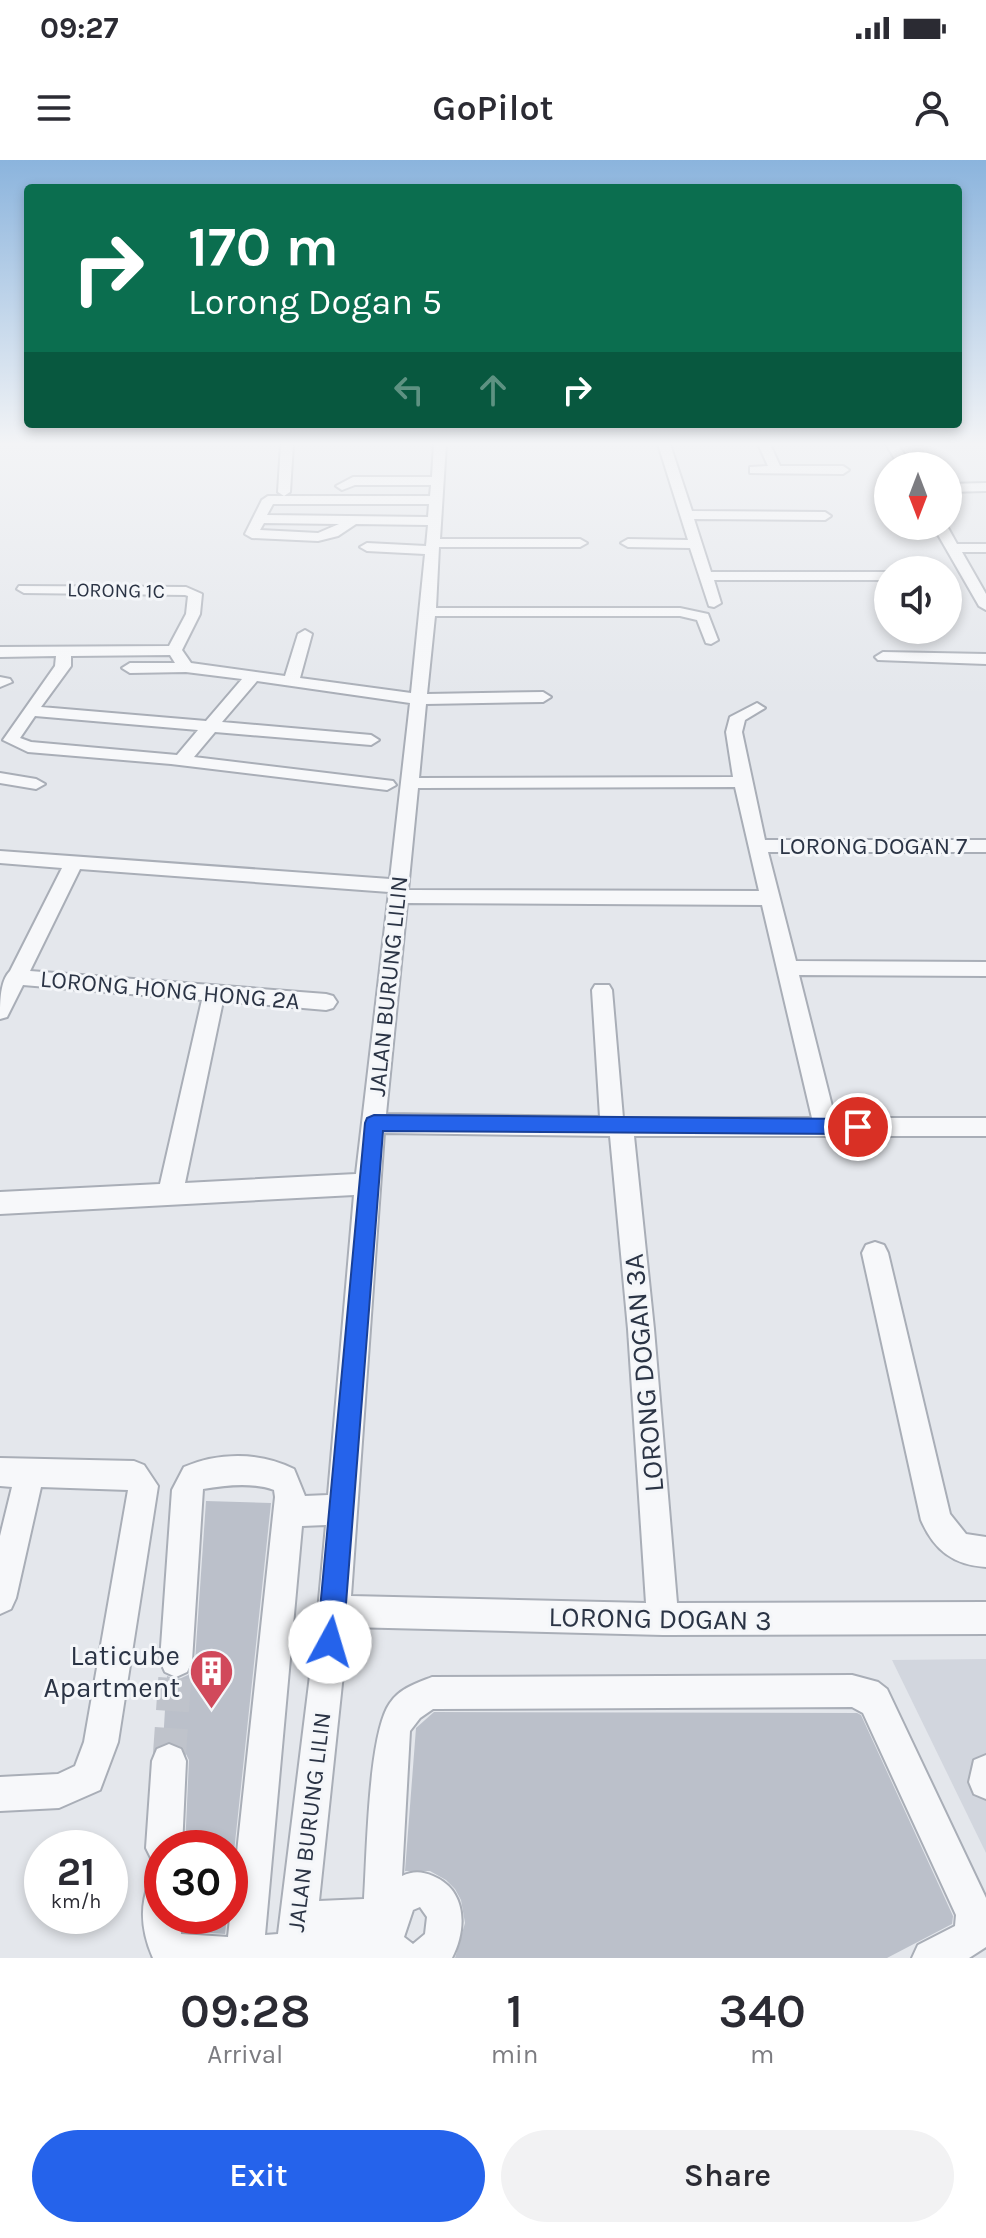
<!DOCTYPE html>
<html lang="en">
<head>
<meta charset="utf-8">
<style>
  :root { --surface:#fff; --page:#f2f2f3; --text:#2b2b33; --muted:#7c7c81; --accent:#2563eb }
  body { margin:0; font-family:Karla,sans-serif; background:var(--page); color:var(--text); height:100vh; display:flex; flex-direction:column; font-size:30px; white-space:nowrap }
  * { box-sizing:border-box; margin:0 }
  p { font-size:26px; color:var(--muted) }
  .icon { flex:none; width:44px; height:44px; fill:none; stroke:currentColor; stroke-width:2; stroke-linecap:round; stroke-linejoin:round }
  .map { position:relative; height:1798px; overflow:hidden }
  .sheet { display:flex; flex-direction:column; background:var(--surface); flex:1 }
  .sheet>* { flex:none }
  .guide { position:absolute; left:24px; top:24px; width:938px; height:244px; border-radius:8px; box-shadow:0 4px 12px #0003; background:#0b6e4f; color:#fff; overflow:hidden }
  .needle { width:52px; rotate:180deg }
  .buttons { position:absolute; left:874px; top:292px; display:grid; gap:16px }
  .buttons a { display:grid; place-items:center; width:88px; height:88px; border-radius:50%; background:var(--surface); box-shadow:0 4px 12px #0003; font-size:40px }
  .speed { position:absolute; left:24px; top:1670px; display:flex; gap:16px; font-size:40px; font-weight:700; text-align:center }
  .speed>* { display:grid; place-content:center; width:104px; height:104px; border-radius:50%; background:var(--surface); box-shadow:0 4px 12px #0003; line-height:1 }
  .speed small { font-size:20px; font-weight:400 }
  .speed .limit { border:12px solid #d22; background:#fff; color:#111 }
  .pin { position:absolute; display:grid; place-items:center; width:68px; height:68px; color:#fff; margin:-34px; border:4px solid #fff; border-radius:50%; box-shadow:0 2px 8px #0007 }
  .me { position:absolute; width:88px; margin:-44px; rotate:6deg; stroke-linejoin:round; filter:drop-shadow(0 0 6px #0008) }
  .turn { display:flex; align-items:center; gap:28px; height:168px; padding:0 32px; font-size:36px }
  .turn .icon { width:104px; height:104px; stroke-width:2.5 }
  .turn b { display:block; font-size:56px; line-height:68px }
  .lanes { display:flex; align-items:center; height:76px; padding:0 32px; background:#0003; justify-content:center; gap:40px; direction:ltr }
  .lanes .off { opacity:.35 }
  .eta { display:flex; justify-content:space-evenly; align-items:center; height:136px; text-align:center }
  .eta b { font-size:48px; font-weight:600; line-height:56px }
  .action { display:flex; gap:16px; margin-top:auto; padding:16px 32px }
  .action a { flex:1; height:92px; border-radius:48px; background:var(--accent); color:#fff; font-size:32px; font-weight:600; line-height:92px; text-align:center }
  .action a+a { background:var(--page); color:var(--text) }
  .status { display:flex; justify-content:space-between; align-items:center; height:56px; padding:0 40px; background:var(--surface); direction:ltr }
  .status svg { height:22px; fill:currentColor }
  header { display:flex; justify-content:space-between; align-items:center; height:104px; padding:0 32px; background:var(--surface); font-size:36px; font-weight:600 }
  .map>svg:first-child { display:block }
  .built { fill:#d2d6de }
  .building { fill:#bbc0ca }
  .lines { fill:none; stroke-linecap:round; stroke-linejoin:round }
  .minor-tunnel { stroke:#bfc3cb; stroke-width:33; stroke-dasharray:33 17; stroke-linecap:butt }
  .minor-casing { stroke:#a9aeb7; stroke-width:4 }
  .minor { fill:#f7f8fa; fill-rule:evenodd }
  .route { fill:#2563eb; stroke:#184099; stroke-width:2 }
  .labels { text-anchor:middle; stroke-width:6; stroke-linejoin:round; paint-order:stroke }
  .far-street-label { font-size:20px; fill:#2b3445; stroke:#f4f6f9 }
  .street-label { font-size:24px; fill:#2b3445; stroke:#f4f6f9 }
  .near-street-label { font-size:28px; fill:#2b3445; stroke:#f4f6f9 }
  .near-poi-label { font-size:28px; fill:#2b3445; stroke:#f4f6f9; text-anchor:end }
</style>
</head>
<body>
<div class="status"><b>09:27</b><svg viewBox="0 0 49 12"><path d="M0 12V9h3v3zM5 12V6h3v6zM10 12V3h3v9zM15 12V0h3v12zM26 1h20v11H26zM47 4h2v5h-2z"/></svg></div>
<header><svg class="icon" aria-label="menu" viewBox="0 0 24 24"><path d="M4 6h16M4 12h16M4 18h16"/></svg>GoPilot<svg class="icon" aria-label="person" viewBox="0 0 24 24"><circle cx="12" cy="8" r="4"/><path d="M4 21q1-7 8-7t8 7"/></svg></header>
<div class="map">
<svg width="986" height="1798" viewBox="0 0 986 1798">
  <rect width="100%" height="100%" fill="#e4e7ec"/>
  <path class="built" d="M986,1499V1693L892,1500Z"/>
  <g class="building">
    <path d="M206,1341L271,1343L230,1730V1688H185L189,1600L182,1586L170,1581L163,1583L167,1516L177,1520L188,1515L195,1501Z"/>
    <path d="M434,1552L857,1553L861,1555L953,1756L952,1764L887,1798H455L465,1763L461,1740L455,1729L446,1720L430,1711H405L416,1568Z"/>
    <path d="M183,1756H227L225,1774L184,1771Z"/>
  </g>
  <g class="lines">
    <path class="minor-tunnel" d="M169,1601L176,1501"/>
    <defs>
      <g id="minor">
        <path d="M281,284H293L290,332L284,336L278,332Z"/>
        <path d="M434,284H446L440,379H580L587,383L580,387H439L436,448H680L708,454L718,480L711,484L706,483L697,460L680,456H435L427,534L543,532L551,537L543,542L426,544L419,618L733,617L726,572L730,557L757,543L765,548L745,560L742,572L765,680H986V692H768L796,801L986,802V816L799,815L835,958H986V976H634L654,1169L677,1443L986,1442V1474L663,1475L348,1467L319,1741L364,1739C367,1696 368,1574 390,1543C400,1528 417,1523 432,1517L852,1515L878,1522L887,1529L986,1738V1787L969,1798H912L918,1785L955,1766L956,1755L863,1553L852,1547L433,1549L420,1558L410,1571L402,1716C413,1711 421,1711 433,1716C467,1730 467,1769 452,1798H153C142,1773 139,1748 149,1723L162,1718V1756H180L181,1774L228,1777L275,1337L274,1330C253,1322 226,1325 203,1329L192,1501L187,1512L176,1517L165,1512L160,1501L172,1330L184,1307C219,1292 260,1292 294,1309L305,1336L328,1335L354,1035L0,1054V1032L160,1024L202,840L23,825L7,857L0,859C0,842 0,821 10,811L62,708L0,703V691L390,719L410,543L257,521L222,562L371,575L379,580L371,585L215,572L194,597L393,621L396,625L387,630L171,604L28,592L3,580L55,506L56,496L0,497V487L169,486L186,454L188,436L185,435L24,433L17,429L19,426L186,427L202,434L200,454L182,490L191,503L285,516L298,474L305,470L312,474L300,518L411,533L425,394L367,391L360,387L367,383L426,386L428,365L356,364L338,376L318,381L252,378L245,374L262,340L268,336H430L431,325H355L342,330L336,326L353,317H432ZM273,344H429L428,357L267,355ZM264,363L339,364L318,373L260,370ZM170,495L175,503H130L122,508L130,513L186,512L242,519L206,561L41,547L71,506V496ZM35,556L198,570L177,595L31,582L20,578ZM735,627L759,731L408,730L418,628ZM80,709L389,732L356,1014L185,1023L223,841L326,850L333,848L337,842L333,836L326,834L30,811ZM407,743L762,745L812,958H623L612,830L609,825H595L592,830L600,957L386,954ZM384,973L610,976L628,1169L646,1443L351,1436ZM326,1365L318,1451L278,1774L265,1775L302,1366ZM420,1747L427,1757L425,1774L413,1784L404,1777L413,1750Z"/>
        <path d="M658,284H670L692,351L825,352L831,356L825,360L694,359L711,412H888V420H714L721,443L714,447L709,446L690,388L628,387L621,383L628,379L688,380Z"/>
        <path d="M758,284H770L780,306H843L849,310L843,314L750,313V307L768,306Z"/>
        <path d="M886,284H898L911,306H899Z"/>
        <path d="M986,323V331L948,332V324Z"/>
        <path d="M933,366H947L957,384H986V392H962L986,434V450L979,446Z"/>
        <path d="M883,492L986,494V504L878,500L875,497Z"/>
        <path d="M0,517L10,519L12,522L0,527Z"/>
        <path d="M0,613L36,619L45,624L36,629L0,623Z"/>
        <path d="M875,1082L884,1085L888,1093L950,1354L966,1374L986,1377V1407C953,1405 934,1390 921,1360L862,1093L866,1085Z"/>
        <path d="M0,1298L134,1301L144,1305L158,1326L118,1582L100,1630L59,1648L0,1651V1617L58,1614L75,1606L84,1582L128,1330L41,1327L16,1438L11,1449L0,1454V1376L12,1327L0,1326Z"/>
        <path d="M169,1584L181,1589L186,1601L182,1688H162V1705L152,1700L146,1688L152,1601L157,1589Z"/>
        <path d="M986,1595V1639L974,1634L969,1622L974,1600Z"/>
      </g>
    </defs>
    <use href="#minor" class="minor-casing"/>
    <use href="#minor" class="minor"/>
  </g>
  <linearGradient id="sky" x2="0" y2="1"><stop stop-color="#8bb4dd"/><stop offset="0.53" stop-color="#f3f4f6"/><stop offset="1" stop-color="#f3f4f6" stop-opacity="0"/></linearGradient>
  <rect width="986" height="536" fill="url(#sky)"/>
  <path class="route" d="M374,955L858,959L865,961L868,967L865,972L858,974L383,971L343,1482L339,1491L330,1495L321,1491L317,1482L365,963L367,958Z"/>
  <defs>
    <symbol id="building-pin" viewBox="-11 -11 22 30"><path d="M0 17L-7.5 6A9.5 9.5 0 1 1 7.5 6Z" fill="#d1495b" stroke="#f4f6f9"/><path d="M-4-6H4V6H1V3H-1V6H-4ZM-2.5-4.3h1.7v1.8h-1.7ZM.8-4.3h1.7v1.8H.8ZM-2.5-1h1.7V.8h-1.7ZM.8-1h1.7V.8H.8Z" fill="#fff"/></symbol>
  </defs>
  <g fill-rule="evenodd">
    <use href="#building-pin" x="186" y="1486" width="51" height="69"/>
  </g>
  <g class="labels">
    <g class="far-street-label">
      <text transform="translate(116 430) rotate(1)" y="7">LORONG 1C</text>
    </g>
    <g class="street-label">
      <text x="873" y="694">LORONG DOGAN 7</text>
      <text transform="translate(388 826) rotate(-84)" y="8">JALAN BURUNG LILIN</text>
      <text transform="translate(170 830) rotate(5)" y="8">LORONG HONG HONG 2A</text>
      <text transform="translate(309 1662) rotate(-83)" y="8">JALAN BURUNG LILIN</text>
    </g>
    <g class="near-street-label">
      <text transform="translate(643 1213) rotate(-95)" y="10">LORONG DOGAN 3A</text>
      <text transform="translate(660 1458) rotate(1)" y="10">LORONG DOGAN 3</text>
    </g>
    <g class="near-poi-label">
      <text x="180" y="1505">Laticube<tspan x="180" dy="32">Apartment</tspan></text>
    </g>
  </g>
</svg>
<div class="buttons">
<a><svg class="needle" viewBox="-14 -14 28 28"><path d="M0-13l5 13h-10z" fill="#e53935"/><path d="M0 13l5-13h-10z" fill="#7c7c81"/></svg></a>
<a><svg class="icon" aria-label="sound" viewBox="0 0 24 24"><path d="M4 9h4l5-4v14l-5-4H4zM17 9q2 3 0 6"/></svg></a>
</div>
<div class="speed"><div>21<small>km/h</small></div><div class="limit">30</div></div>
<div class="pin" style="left:858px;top:967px;background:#d93025"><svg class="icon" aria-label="arrive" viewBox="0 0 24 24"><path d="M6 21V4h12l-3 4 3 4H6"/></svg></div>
<svg class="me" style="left:330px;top:1482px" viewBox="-20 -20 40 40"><circle r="19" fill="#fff"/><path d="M0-13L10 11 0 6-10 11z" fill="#2563eb"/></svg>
<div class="guide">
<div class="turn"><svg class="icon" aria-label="right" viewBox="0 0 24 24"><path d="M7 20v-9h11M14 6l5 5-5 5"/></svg><div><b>170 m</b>Lorong Dogan 5</div></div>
<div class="lanes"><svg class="icon off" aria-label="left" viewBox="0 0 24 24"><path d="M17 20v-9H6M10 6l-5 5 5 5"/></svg><svg class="icon off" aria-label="ahead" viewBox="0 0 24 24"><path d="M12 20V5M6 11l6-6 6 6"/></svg><svg class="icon" aria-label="right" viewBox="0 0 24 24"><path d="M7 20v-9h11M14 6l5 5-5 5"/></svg></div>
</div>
</div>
<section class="sheet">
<div class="eta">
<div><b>09:28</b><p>Arrival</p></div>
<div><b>1</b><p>min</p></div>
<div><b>340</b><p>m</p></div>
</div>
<div class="action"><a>Exit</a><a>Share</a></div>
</section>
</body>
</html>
